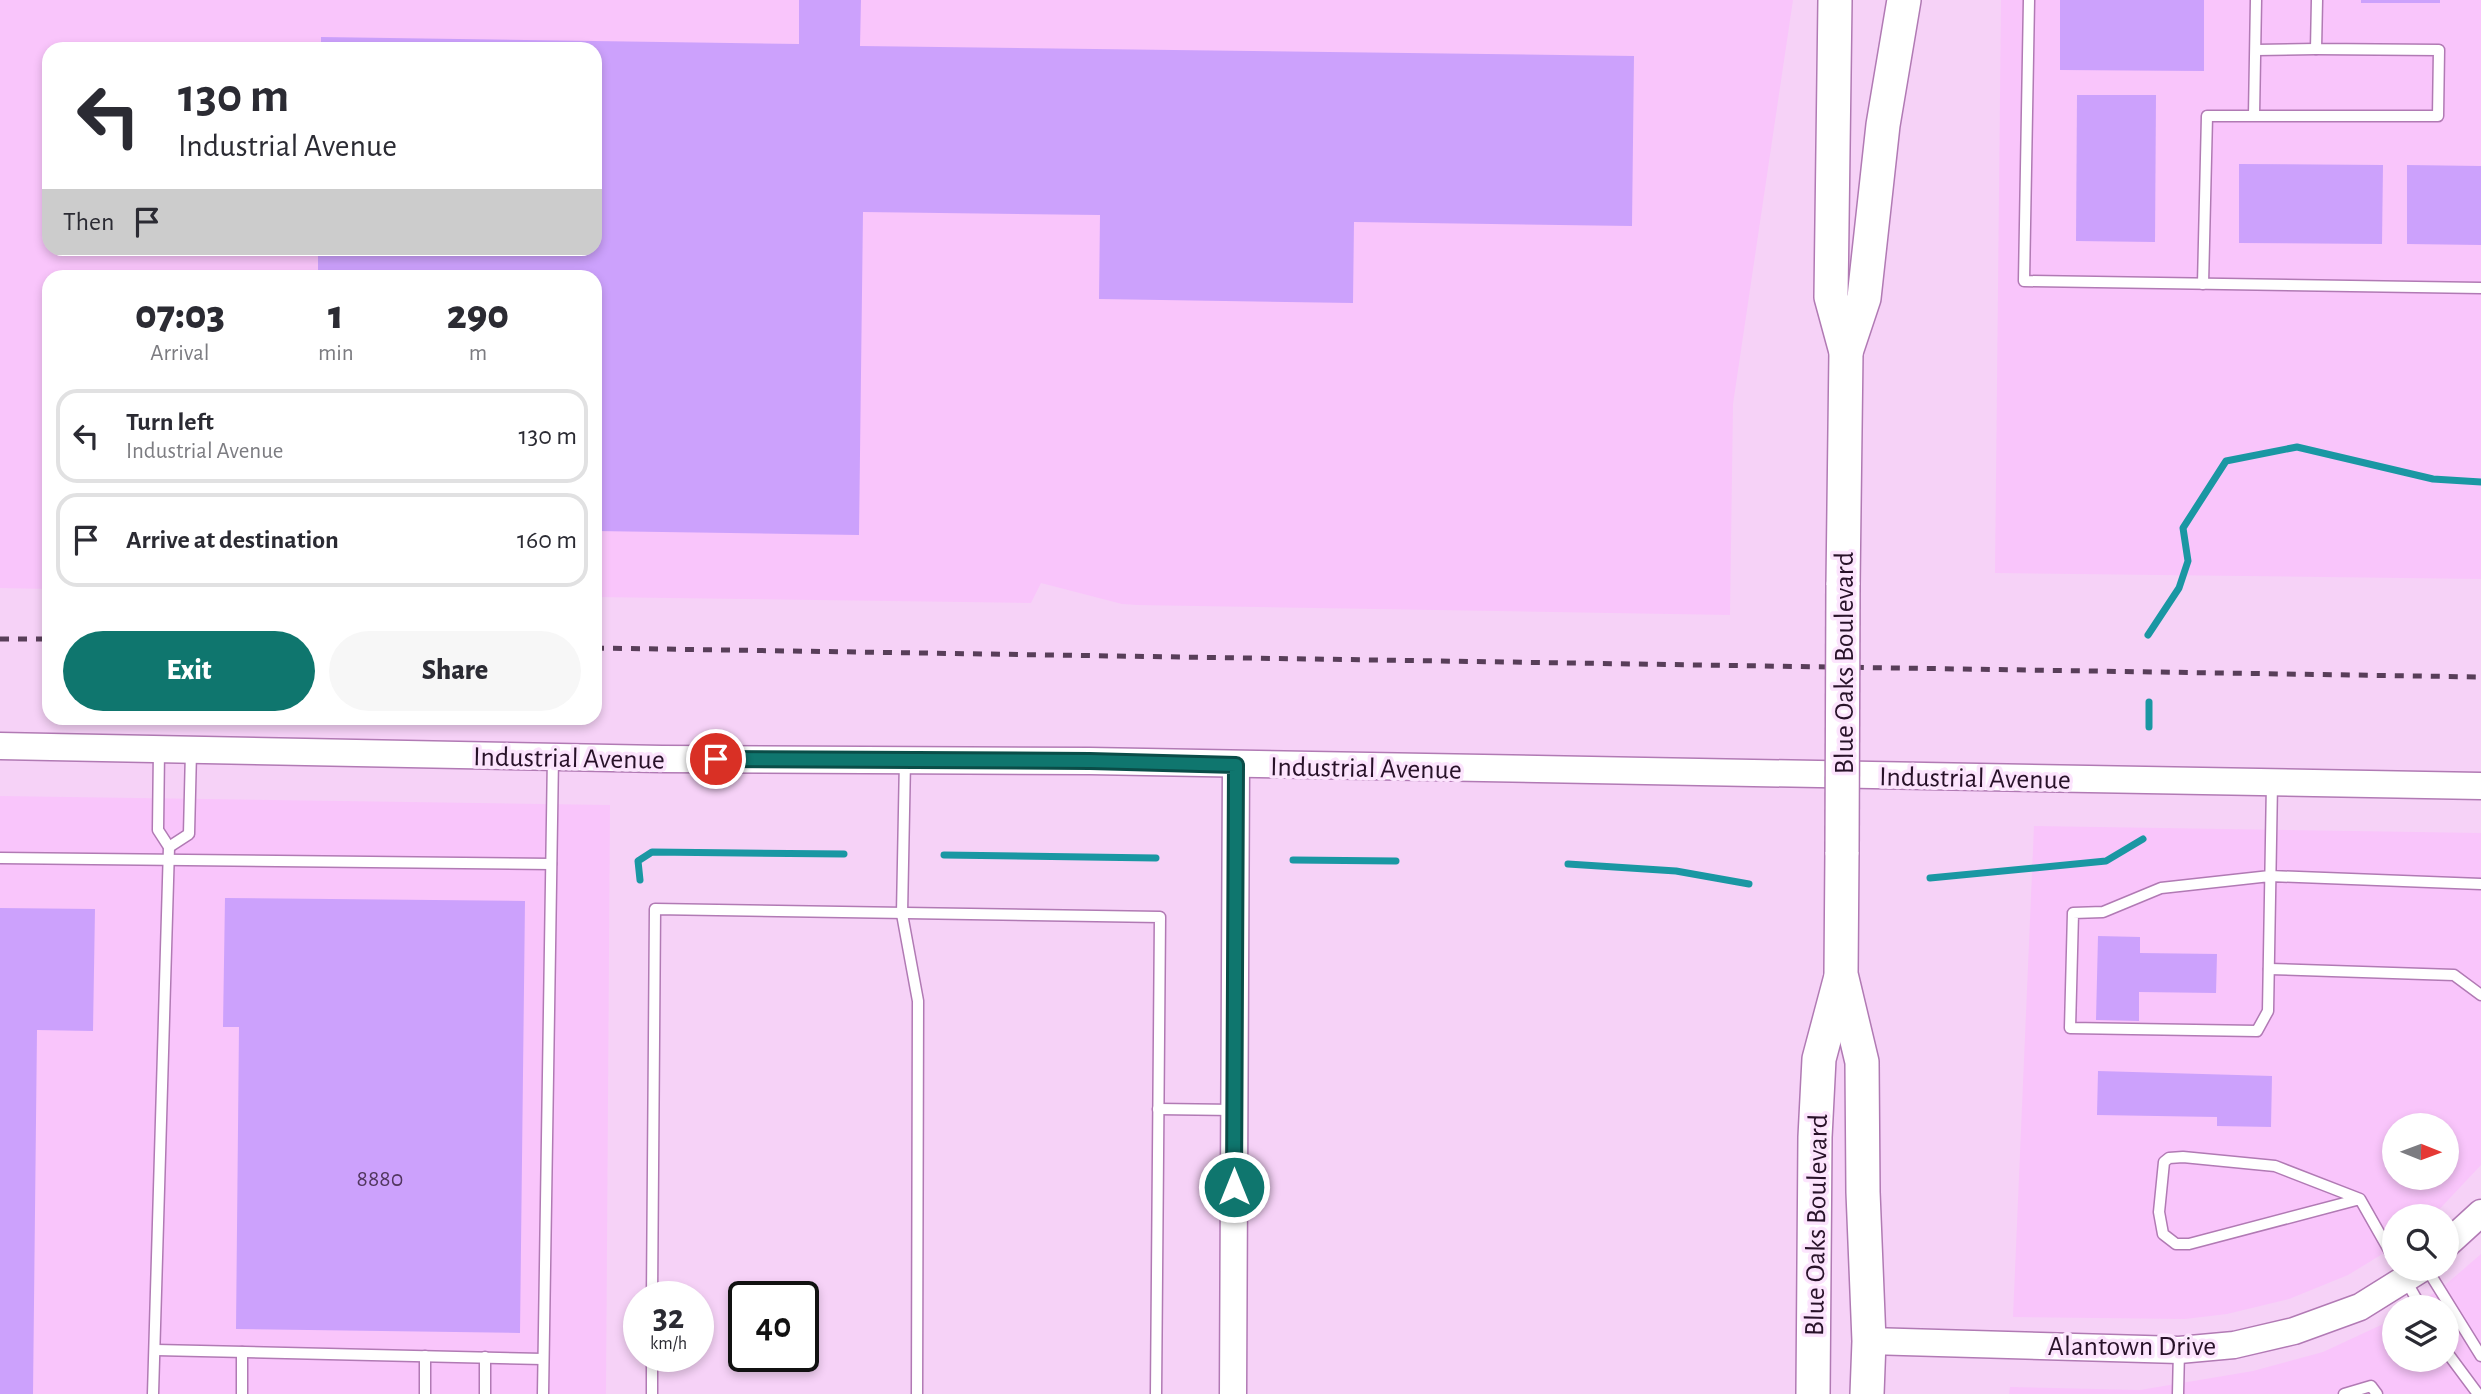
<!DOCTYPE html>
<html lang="en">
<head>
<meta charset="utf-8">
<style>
  :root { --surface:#fff; --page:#f7f7f7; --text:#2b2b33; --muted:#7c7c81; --line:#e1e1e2; --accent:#0f766e }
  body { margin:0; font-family:"Alegreya Sans",sans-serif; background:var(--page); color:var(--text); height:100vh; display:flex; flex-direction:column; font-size:26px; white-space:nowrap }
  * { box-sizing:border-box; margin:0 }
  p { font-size:23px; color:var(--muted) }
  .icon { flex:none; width:38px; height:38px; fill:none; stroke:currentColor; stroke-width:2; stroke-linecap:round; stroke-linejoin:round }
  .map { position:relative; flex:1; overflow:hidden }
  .drawer { position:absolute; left:42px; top:270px; width:560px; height:455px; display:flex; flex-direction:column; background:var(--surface); border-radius:21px; box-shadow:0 4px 10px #0003 }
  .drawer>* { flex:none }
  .banner { position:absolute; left:42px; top:42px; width:560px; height:214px; border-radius:21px; box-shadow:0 4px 10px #0003; background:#fff; color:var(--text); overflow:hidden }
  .needle { width:46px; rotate:91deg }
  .buttons { position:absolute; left:2382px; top:1113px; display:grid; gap:14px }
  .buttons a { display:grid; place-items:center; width:77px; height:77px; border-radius:50%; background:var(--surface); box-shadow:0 4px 10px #0003; font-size:35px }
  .speed { position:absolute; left:623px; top:1281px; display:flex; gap:14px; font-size:35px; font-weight:700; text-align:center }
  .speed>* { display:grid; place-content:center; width:91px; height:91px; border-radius:50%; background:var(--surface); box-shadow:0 4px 10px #0003; line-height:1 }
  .speed small { font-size:18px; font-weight:400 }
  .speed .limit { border:4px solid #111; border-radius:10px; background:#fff; color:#111 }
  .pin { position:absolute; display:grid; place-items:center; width:60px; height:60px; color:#fff; margin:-30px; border:4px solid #fff; border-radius:50%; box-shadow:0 2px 7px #0007 }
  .me { position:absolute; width:77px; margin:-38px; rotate:0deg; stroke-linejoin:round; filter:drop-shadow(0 0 5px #0008) }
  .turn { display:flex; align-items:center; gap:24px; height:147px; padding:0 21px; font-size:32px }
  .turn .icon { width:91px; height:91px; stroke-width:2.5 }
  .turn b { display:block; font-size:49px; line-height:60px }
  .then { display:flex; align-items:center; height:66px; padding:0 21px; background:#0003; gap:14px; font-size:26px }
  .eta { display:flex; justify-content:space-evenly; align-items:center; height:119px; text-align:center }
  .eta b { font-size:42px; font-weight:800; line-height:49px }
  .cta { display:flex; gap:14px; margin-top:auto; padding:14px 21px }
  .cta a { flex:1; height:80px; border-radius:42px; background:var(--accent); color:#fff; font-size:28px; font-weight:800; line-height:80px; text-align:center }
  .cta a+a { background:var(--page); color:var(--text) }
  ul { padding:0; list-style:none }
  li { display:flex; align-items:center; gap:21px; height:94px; margin:0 14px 10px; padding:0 7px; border:4px solid var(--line); border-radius:21px }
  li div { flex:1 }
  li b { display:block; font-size:26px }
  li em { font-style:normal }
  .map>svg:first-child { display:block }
  .built { fill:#f9c5fb; fill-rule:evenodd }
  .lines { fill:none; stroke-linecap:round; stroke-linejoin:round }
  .stream { stroke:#1a97a3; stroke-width:7 }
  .building { fill:#cca1fc }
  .service-casing { stroke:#b17ab4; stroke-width:13 }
  .tertiary-casing { stroke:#b17ab4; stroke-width:29 }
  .primary-casing { stroke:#b17ab4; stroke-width:36 }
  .service { stroke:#fff; stroke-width:10 }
  .tertiary { stroke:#fff; stroke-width:26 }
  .primary { stroke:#fff; stroke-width:33 }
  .rail { stroke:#583e59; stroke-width:5; stroke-dasharray:9 9; stroke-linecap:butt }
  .primary-bridge-casing { stroke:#b17ab4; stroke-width:36; stroke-linecap:butt }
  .primary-bridge { stroke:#fff; stroke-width:33 }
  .route-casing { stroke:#0a4d48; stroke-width:18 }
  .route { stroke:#0f766e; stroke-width:12 }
  .labels { text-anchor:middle; stroke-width:7; stroke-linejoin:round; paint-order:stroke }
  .number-label { font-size:24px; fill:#51365e }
  .street-label { font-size:28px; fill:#281229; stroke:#fce4fd }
</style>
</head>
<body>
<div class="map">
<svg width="2481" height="1394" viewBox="0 0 2481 1394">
  <rect width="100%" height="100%" fill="#f6d2f7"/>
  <g class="built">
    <path d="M0,0H1793L1733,404L1730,615L1137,605L1122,604L1041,583L1031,603L595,597V276H49V589L0,588ZM49,49H595V248H49Z"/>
    <path d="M2001,0H2481V579L1995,573Z"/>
    <path d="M0,796L610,805L606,1394H0Z"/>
    <path d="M2034,826L2481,833V1165L2433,1216H2394V1247L2348,1275L2289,1299L2227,1314L2185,1319L2013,1317ZM2394,1125H2446V1178H2394Z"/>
    <path d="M2481,1254V1394H2009L2010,1387L2140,1390L2253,1371L2323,1352L2394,1319V1360H2446V1307H2413L2444,1286Z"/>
  </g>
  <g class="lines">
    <g class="stream">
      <path d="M2148,635L2179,588L2188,561L2183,528L2226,461L2297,447L2433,479L2481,482"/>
      <path d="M2149,727V702"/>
      <path d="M944,855L1156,858"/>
      <path d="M1293,860L1396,861"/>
      <path d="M1568,864L1676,871L1749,884"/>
      <path d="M1930,878L2106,861L2143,839"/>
      <path d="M640,880L638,861L652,852L844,854"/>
    </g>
  </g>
  <g class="building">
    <path d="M799,0H861L860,46L1634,56L1632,226L1354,222L1353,303L1099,299L1100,215L863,212L859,535L595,531V276H318V248H595V49H321V37L799,44Z"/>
    <path d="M2060,0H2204V71L2060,70Z"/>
    <rect x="2361" y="0" width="79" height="3"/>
    <path d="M2077,95H2156L2155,242L2076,241Z"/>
    <path d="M2239,164L2383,165L2382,244L2239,243Z"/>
    <path d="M2407,165L2481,166V245L2407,244Z"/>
    <path d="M225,898L525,901L520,1333L236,1329L239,1027H223Z"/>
    <path d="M0,908L95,909L93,1031L37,1030L33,1394H0Z"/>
    <path d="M2098,936L2140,937V953L2217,954L2216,993L2139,992V1021L2096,1020Z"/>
    <path d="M2098,1071L2272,1076L2271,1127L2217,1126V1117L2097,1115Z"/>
  </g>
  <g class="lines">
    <defs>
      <g id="service">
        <path d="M2029,0L2024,281L2481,288"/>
        <path d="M2256,50L2316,49"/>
        <path d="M2254,115L2256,0"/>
        <path d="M2203,284L2207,116H2438L2439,50L2316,49L2317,0"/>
        <path d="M905,760L902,914L918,1001L917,1394"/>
        <path d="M2272,783L2268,1011L2257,1031L2070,1028L2073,913L2103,912L2161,888L2270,876L2481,884"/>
        <path d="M169,847L189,834L191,751"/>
        <path d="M0,858L551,864"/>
        <path d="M2269,969L2454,975L2481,995"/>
        <path d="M1158,1109L1235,1110"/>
        <path d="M2360,1199L2189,1244H2176L2163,1234L2159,1212L2164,1162L2169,1158L2183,1157L2275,1166L2360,1199L2394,1259"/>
        <path d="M2427,1269L2481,1356"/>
        <path d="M2405,1279L2421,1307"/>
        <path d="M652,1297L655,909L1160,917L1156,1394"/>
        <path d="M156,1350L543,1359"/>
        <path d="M2446,1351L2478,1394"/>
        <path d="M153,1394L169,847L158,830L159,750"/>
        <path d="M242,1394V1352"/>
        <path d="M425,1394V1356"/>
        <path d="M485,1394V1357"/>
        <path d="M543,1394L553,756"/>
        <path d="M652,1394V1356"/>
        <path d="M2178,1394L2179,1350"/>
        <path d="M2344,1394L2371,1386L2377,1394"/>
      </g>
      <g id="tertiary">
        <path d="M0,746L662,759L1090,761L2481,786"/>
        <path d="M2446,1245L2481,1213"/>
        <path d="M1869,1341L2179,1350L2234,1345L2294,1331L2360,1307L2421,1269"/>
        <path d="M1233,1394L1236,765"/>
      </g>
      <g id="primary">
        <path d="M1835,0L1831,297L1846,352L1843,585"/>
        <path d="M1846,352L1864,298L1883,125L1904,0"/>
        <path d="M1842,852L1841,974L1862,1062L1863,1192L1869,1341L1867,1394"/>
        <path d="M1813,1394L1815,1137L1819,1059L1840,980"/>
      </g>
    </defs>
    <use href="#service" class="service-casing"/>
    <use href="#tertiary" class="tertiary-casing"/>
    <use href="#primary" class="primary-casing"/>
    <use href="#service" class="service"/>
    <use href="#tertiary" class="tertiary"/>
    <use href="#primary" class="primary"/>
    <g class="rail">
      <path d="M0,639H49"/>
      <path d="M595,648L2481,677"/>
    </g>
    <defs>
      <path id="primary-bridge" d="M1842,852L1843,585"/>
    </defs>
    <use href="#primary-bridge" class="primary-bridge-casing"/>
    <use href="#primary-bridge" class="primary-bridge"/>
  </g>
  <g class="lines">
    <defs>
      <path id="route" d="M716,759L1090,761L1236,765L1234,1187"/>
    </defs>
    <use href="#route" class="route-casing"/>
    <use href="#route" class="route"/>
  </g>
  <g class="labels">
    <g class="number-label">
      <text x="380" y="1186">8880</text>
    </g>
    <g class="street-label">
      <text transform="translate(1843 663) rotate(-90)" y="10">Blue Oaks Boulevard</text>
      <text transform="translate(569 757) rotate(1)" y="10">Industrial Avenue</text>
      <text transform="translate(1366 767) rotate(1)" y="10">Industrial Avenue</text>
      <text transform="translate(1975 777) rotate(1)" y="10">Industrial Avenue</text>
      <text transform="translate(1815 1225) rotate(-89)" y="10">Blue Oaks Boulevard</text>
      <text x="2132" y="1355">Alantown Drive</text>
    </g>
  </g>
</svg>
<div class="buttons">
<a><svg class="needle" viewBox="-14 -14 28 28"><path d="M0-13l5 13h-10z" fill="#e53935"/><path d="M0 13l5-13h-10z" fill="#7c7c81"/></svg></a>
<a><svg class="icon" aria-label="search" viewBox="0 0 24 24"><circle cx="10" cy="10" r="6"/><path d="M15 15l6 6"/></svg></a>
<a><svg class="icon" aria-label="layers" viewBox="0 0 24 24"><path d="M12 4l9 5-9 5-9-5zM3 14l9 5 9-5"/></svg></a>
</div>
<div class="speed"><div>32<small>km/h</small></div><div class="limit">40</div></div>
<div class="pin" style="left:716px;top:759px;background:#d93025"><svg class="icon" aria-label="arrive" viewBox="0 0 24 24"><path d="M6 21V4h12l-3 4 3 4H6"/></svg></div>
<svg class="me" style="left:1234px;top:1187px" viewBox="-20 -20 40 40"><circle r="17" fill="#0f766e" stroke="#fff" stroke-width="3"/><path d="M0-11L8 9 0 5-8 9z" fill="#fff"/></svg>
<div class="banner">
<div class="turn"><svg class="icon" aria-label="left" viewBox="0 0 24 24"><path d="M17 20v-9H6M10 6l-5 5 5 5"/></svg><div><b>130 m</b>Industrial Avenue</div></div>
<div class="then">Then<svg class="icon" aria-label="arrive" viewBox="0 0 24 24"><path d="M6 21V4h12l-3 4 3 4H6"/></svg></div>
</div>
<section class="drawer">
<div class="eta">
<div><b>07:03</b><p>Arrival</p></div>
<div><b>1</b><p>min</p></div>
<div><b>290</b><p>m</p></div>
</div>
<ul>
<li><svg class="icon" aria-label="left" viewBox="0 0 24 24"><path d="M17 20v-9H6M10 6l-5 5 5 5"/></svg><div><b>Turn left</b><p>Industrial Avenue</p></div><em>130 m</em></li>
<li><svg class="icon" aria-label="arrive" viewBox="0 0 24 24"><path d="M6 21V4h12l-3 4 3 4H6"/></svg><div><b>Arrive at destination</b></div><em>160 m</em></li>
</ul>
<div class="cta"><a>Exit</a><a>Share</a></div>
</section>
</div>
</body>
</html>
